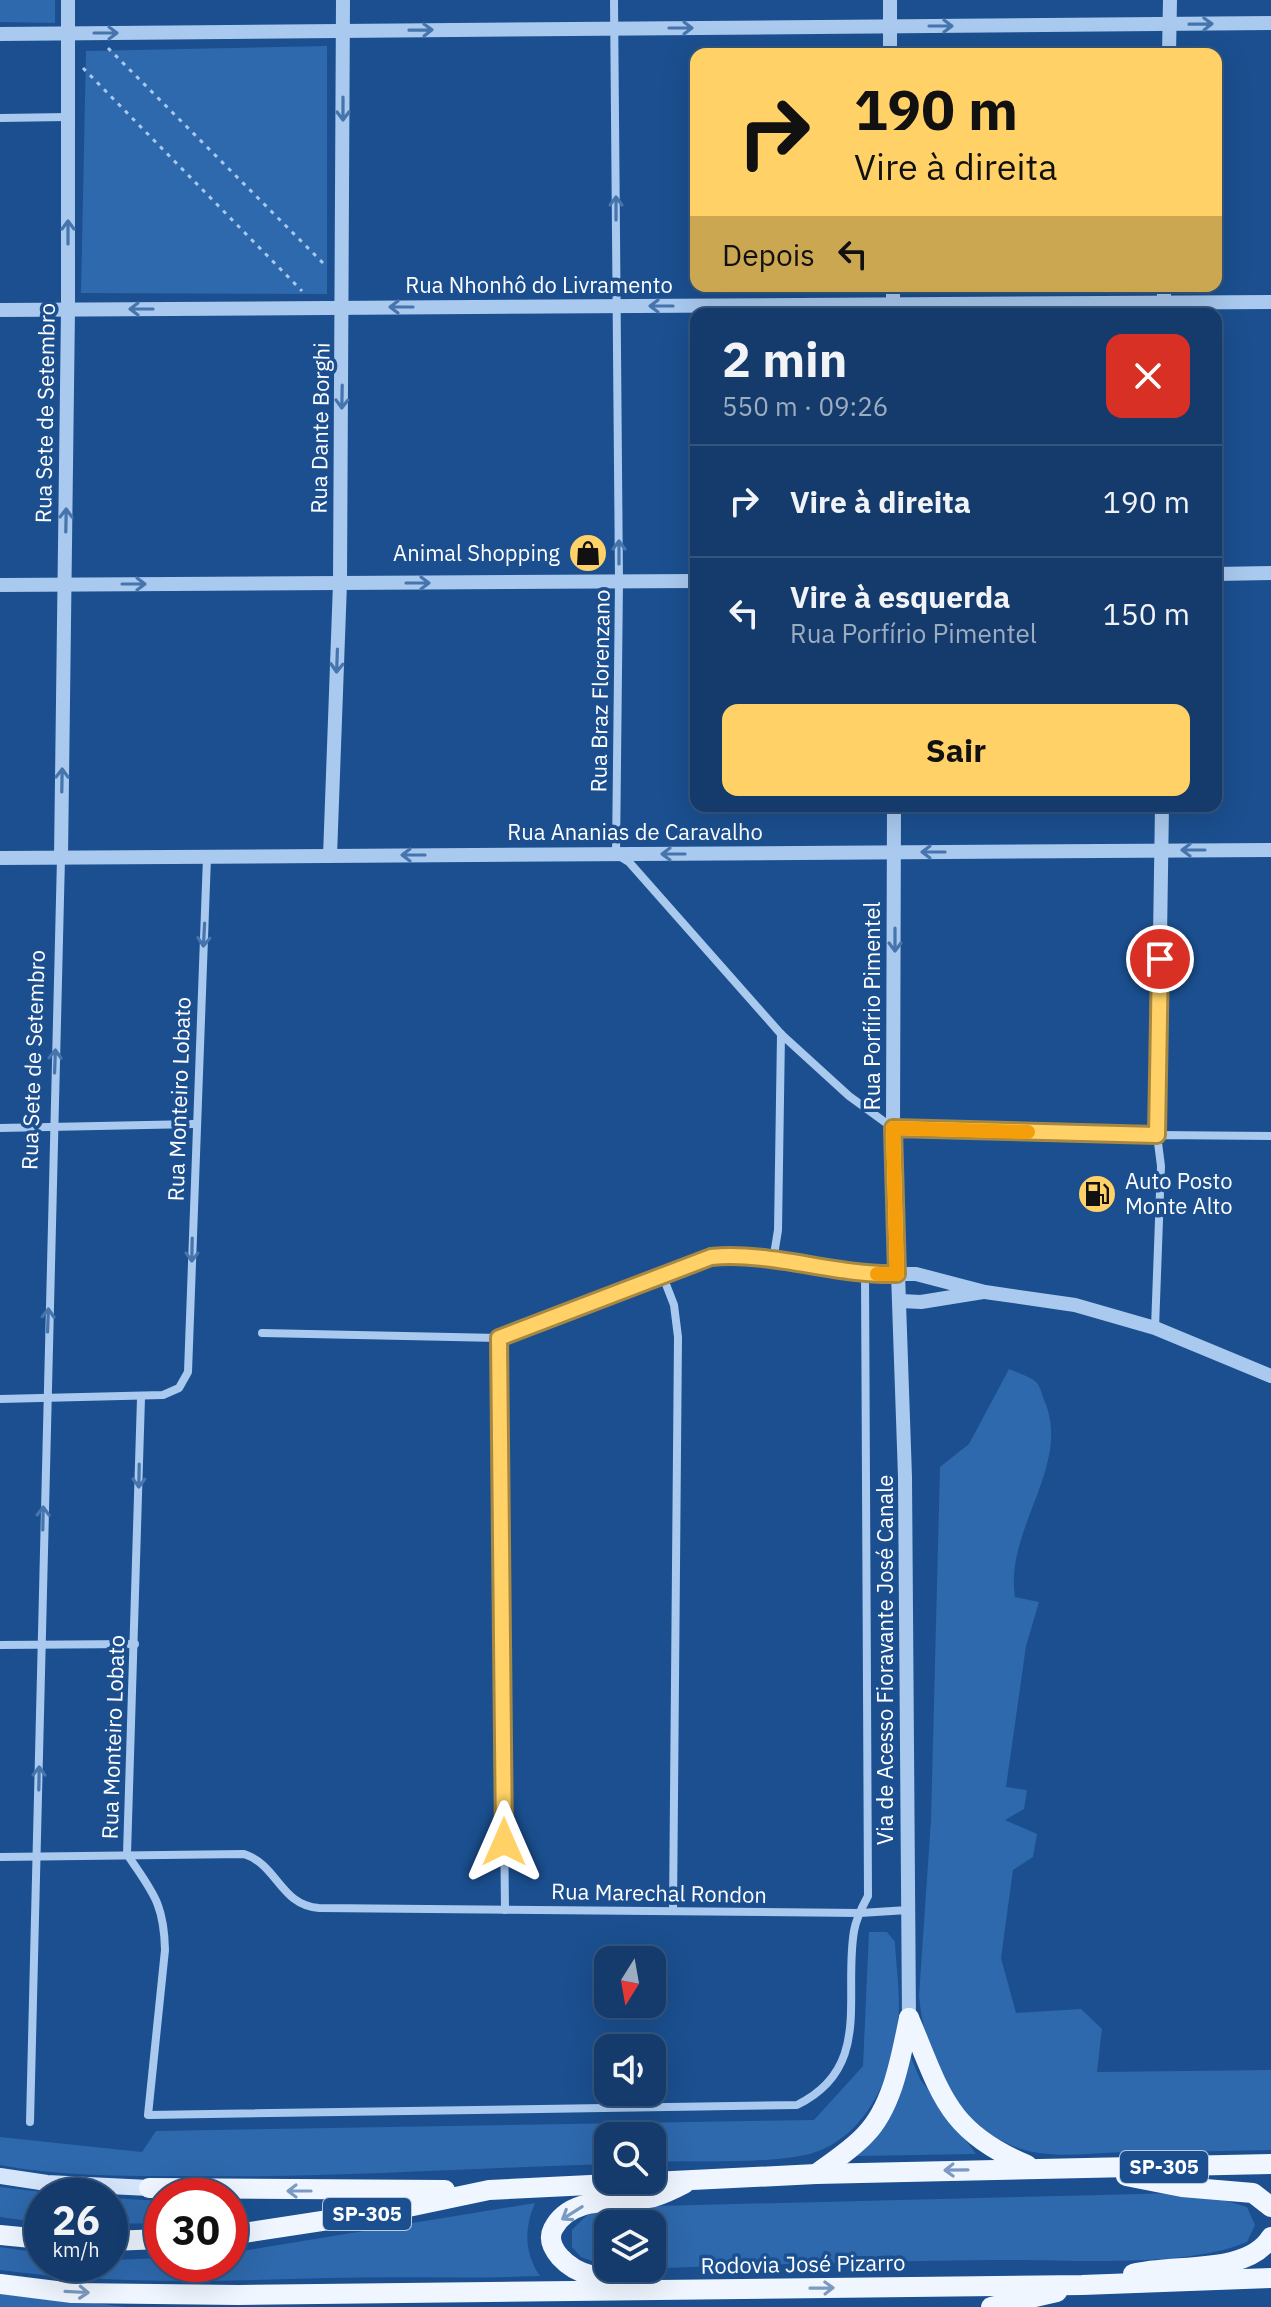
<!DOCTYPE html>
<html lang="pt">
<head>
<meta charset="utf-8">
<style>
  :root { --surface:#143b6b; --page:#1d4271; --text:#f1f3f6; --muted:#9dadc1; --line:#33557e; --accent:#ffd166 }
  body { margin:0; font-family:"IBM Plex Sans",sans-serif; background:var(--page); color:var(--text); height:100vh; display:flex; flex-direction:column; font-size:30px; white-space:nowrap }
  * { box-sizing:border-box; margin:0 }
  p { font-size:26px; color:var(--muted) }
  .icon { flex:none; width:44px; height:44px; fill:none; stroke:currentColor; stroke-width:2; stroke-linecap:round; stroke-linejoin:round }
  .map { position:relative; flex:1; overflow:hidden }
  .side { position:absolute; left:690px; top:308px; width:532px; height:504px; display:flex; flex-direction:column; background:var(--surface); border-radius:16px; box-shadow:0 8px 32px #0002,0 0 0 2px var(--line) }
  .side>* { flex:none }
  .guide { position:absolute; left:690px; top:48px; width:532px; height:244px; border-radius:16px; box-shadow:0 8px 32px #0002,0 0 0 2px var(--line); background:#ffd166; color:#111; overflow:hidden }
  .needle { width:52px; rotate:191deg }
  .tools { position:absolute; left:594px; top:1946px; display:grid; gap:16px }
  .tools a { display:grid; place-items:center; width:72px; height:72px; border-radius:16px; background:var(--surface); box-shadow:0 8px 32px #0002,0 0 0 2px var(--line); font-size:40px }
  .speed { position:absolute; left:24px; top:2178px; display:flex; gap:16px; font-size:40px; font-weight:700; text-align:center }
  .speed>* { display:grid; place-content:center; width:104px; height:104px; border-radius:50%; background:var(--surface); box-shadow:0 8px 32px #0002,0 0 0 2px var(--line); line-height:1 }
  .speed small { font-size:20px; font-weight:400 }
  .speed .limit { border:12px solid #d22; background:#fff; color:#111 }
  .pin { position:absolute; display:grid; place-items:center; width:68px; height:68px; color:#fff; margin:-34px; border:4px solid #fff; border-radius:50%; box-shadow:0 2px 8px #0007 }
  .me { position:absolute; width:88px; margin:-44px; rotate:0deg; stroke-linejoin:round; filter:drop-shadow(0 0 6px #0008) }
  .turn { display:flex; align-items:center; gap:28px; height:168px; padding:0 32px; font-size:36px }
  .turn .icon { width:104px; height:104px; stroke-width:2.5 }
  .turn b { display:block; font-size:56px; line-height:68px }
  .then { display:flex; align-items:center; height:76px; padding:0 32px; background:#0003; gap:16px; font-size:30px }
  .round { display:grid; place-items:center; flex:none; width:84px; height:84px; border-radius:16px; background:var(--page) }
  .summary { display:flex; align-items:center; justify-content:space-between; height:136px; padding:0 32px }
  h1 { font-size:48px; font-weight:800; line-height:60px }
  .primary-button { display:flex; gap:16px; margin-top:auto; padding:16px 32px }
  .primary-button a { flex:1; height:92px; border-radius:16px; background:var(--accent); color:#111; font-size:32px; font-weight:800; line-height:92px; text-align:center }
  ul { padding:0; list-style:none }
  li { display:flex; align-items:center; gap:24px; height:112px; padding:0 32px; border-top:2px solid var(--line) }
  li div { flex:1 }
  li b { display:block; font-size:30px }
  li em { font-style:normal }
  .map>svg:first-child { display:block }
  .green { fill:#2e69ad }
  .lines { fill:none; stroke-linecap:round; stroke-linejoin:round }
  .path { stroke:#a9c9ee; stroke-width:3; stroke-dasharray:4 6; stroke-linecap:butt }
  .minor { stroke:#a9c9ee; stroke-width:8 }
  .tertiary { stroke:#a9c9ee; stroke-width:14 }
  .secondary { stroke:#d6e6fa; stroke-width:16 }
  .primary { stroke:#f0f6ff; stroke-width:20 }
  .oneway { stroke:#4674ac }
  .oneway2 { stroke:#7b9ac1 }
  .route-casing { stroke:#a68842; stroke-width:20 }
  .route { stroke:#ffd166; stroke-width:14 }
  .slow { stroke:#f59e0b; stroke-width:14 }
  .labels { text-anchor:middle; stroke-width:7; stroke-linejoin:round; paint-order:stroke }
  .shield { fill:#1b4f8f; stroke:#bbcadd; stroke-width:2 }
  .shield-label { font-size:20px; font-weight:bold; fill:#fff }
  .street-label { font-size:22px; fill:#fff; stroke:#1b4f8f }
  .poi-label { font-size:22px; fill:#fff; stroke:#1b4f8f; text-anchor:end }
</style>
</head>
<body>
<div class="map">
<svg width="1271" height="2307" viewBox="0 0 1271 2307">
  <rect width="100%" height="100%" fill="#1b4f8f"/>
  <g class="green">
    <path d="M0,0H55V23L0,22Z"/>
    <path d="M327,46V294L81,293L86,51Z"/>
    <path d="M1009,1369C1017,1373 1031,1376 1037,1383C1040,1386 1042,1395 1044,1400C1073,1465 1004,1529 1015,1597L1039,1602L1026,1646L1006,1787L1027,1790L1024,1809L1005,1820L1037,1834L1033,1857L1013,1870L1001,1958L1016,2013L1081,2009L1102,2029L1097,2072L1271,2070V2150C1222,2151 1173,2152 1124,2152C1097,2153 1066,2157 1039,2153C964,2142 925,2064 919,1996L931,1820L940,1467L969,1444Z"/>
    <path d="M869,1932H887L895,1942C896,1968 901,1996 898,2022C893,2079 862,2146 800,2156C755,2164 699,2160 652,2162V2136H608V2164C470,2168 333,2178 194,2176C130,2176 63,2177 0,2165V2137L142,2152L156,2131L814,2120L863,2066Z"/>
    <path d="M910,2055L920,2079L976,2154L856,2156C884,2127 901,2095 910,2055Z"/>
    <path d="M0,2187L76,2196H42V2223L0,2217Z"/>
    <path d="M1180,2193L1207,2195L1247,2207L1255,2225L1247,2242C1182,2269 1067,2259 994,2260C874,2261 754,2265 634,2269L610,2268H652V2224H608V2267L581,2257L572,2247V2230L588,2214L616,2207Z"/>
    <path d="M110,2198L162,2201V2223L110,2224Z"/>
    <path d="M535,2203C524,2228 524,2253 540,2276C469,2279 398,2276 328,2278C217,2281 110,2285 0,2270V2247L42,2253V2264H110V2260L162,2258V2264H230V2253Z"/>
    <path d="M0,2290L125,2307H0Z"/>
  </g>
  <g class="lines">
    <g class="path">
      <path d="M108,48L326,266"/>
      <path d="M83,68L302,291"/>
    </g>
    <g class="minor">
      <path d="M614,0L619,582L616,854L629,862L781,1034L849,1096L893,1128"/>
      <path d="M0,118L67,117"/>
      <path d="M0,1128L195,1124"/>
      <path d="M773,1261L778,1230L781,1034"/>
      <path d="M662,1274L674,1305L678,1337L673,1911"/>
      <path d="M1155,1328L1161,1166L1157,1135L1271,1136"/>
      <path d="M262,1333L499,1338L695,1261C762,1246 830,1276 897,1274"/>
      <path d="M499,1338L505,1910"/>
      <path d="M141,1398L127,1854C152,1892 164,1902 165,1950L148,2115L797,2105C873,2068 843,1997 854,1931C856,1919 862,1907 868,1896L865,1275"/>
      <path d="M0,1399L163,1395L179,1388L188,1372L207,857"/>
      <path d="M0,1645L135,1644"/>
      <path d="M0,1857L244,1854C278,1865 280,1905 319,1908L860,1913L908,1910"/>
      <path d="M30,2122L61,858"/>
    </g>
    <g class="tertiary">
      <path d="M0,34L1271,23"/>
      <path d="M890,54V0"/>
      <path d="M1169,54L1170,0"/>
      <path d="M893,286V314"/>
      <path d="M0,310L1271,302"/>
      <path d="M1164,314V286"/>
      <path d="M1216,574L1271,573"/>
      <path d="M0,585L696,581"/>
      <path d="M894,806L893,1128L905,1477L909,2018"/>
      <path d="M330,856L340,583L343,0"/>
      <path d="M0,858L1271,850"/>
      <path d="M61,858L68,310V0"/>
      <path d="M893,1128L1157,1135L1162,806"/>
      <path d="M897,1274H916L985,1292L1075,1305L1155,1328L1271,1376"/>
      <path d="M901,1301L921,1302L983,1292"/>
    </g>
    <path class="secondary" d="M0,2176L47,2183L149,2188"/>
    <g class="primary">
      <path d="M909,2018C941,2093 946,2131 1027,2165"/>
      <path d="M816,2174C832,2162 851,2150 865,2135C893,2107 901,2056 909,2018"/>
      <path d="M1126,2176L1182,2187L1253,2193L1271,2207"/>
      <path d="M149,2188L445,2190"/>
      <path d="M0,2235L42,2239"/>
      <path d="M230,2235L394,2210L489,2190L816,2174L1271,2164"/>
      <path d="M110,2241L162,2239"/>
      <path d="M1133,2274C1173,2263 1247,2276 1271,2237"/>
      <path d="M628,2279C603,2279 578,2277 560,2257C553,2249 548,2239 553,2229C571,2194 618,2204 649,2198C661,2196 673,2189 684,2184"/>
      <path d="M0,2284L72,2293L238,2295L1082,2285L1271,2278"/>
      <path d="M991,2307L1057,2292"/>
    </g>
  </g>
  <defs><path id="oneway-shaft" d="M-6 0H5M1.5-3L5.5 0L1.5 3" fill="none" stroke-width="1.6" stroke-linecap="round" stroke-linejoin="round" transform="scale(2)"/></defs>
  <g class="oneway">
    <use href="#oneway-shaft" transform="translate(1201 24) rotate(-1)"/>
    <use href="#oneway-shaft" transform="translate(941 26)"/>
    <use href="#oneway-shaft" transform="translate(681 28)"/>
    <use href="#oneway-shaft" transform="translate(421 30) rotate(-1)"/>
    <use href="#oneway-shaft" transform="translate(106 33)"/>
    <use href="#oneway-shaft" transform="translate(343 109) rotate(90)"/>
    <use href="#oneway-shaft" transform="translate(616 208) rotate(-90)"/>
    <use href="#oneway-shaft" transform="translate(68 232) rotate(-90)"/>
    <use href="#oneway-shaft" transform="translate(661 306) rotate(180)"/>
    <use href="#oneway-shaft" transform="translate(401 307) rotate(180)"/>
    <use href="#oneway-shaft" transform="translate(141 309) rotate(180)"/>
    <use href="#oneway-shaft" transform="translate(342 397) rotate(91)"/>
    <use href="#oneway-shaft" transform="translate(66 520) rotate(-89)"/>
    <use href="#oneway-shaft" transform="translate(619 552) rotate(-90)"/>
    <use href="#oneway-shaft" transform="translate(418 583)"/>
    <use href="#oneway-shaft" transform="translate(134 584)"/>
    <use href="#oneway-shaft" transform="translate(337 661) rotate(92)"/>
    <use href="#oneway-shaft" transform="translate(62 780) rotate(-89)"/>
    <use href="#oneway-shaft" transform="translate(1193 850) rotate(180)"/>
    <use href="#oneway-shaft" transform="translate(933 852) rotate(180)"/>
    <use href="#oneway-shaft" transform="translate(673 854) rotate(180)"/>
    <use href="#oneway-shaft" transform="translate(413 855) rotate(180)"/>
    <use href="#oneway-shaft" transform="translate(204 935) rotate(93)"/>
    <use href="#oneway-shaft" transform="translate(895 940) rotate(90)"/>
    <use href="#oneway-shaft" transform="translate(55 1061) rotate(-88)"/>
    <use href="#oneway-shaft" transform="translate(192 1250) rotate(91)"/>
    <use href="#oneway-shaft" transform="translate(48 1320) rotate(-88)"/>
    <use href="#oneway-shaft" transform="translate(139 1476) rotate(91)"/>
    <use href="#oneway-shaft" transform="translate(43 1518) rotate(-89)"/>
    <use href="#oneway-shaft" transform="translate(39 1778) rotate(-89)"/>
  </g>
  <g class="oneway2">
    <use href="#oneway-shaft" transform="translate(956 2170) rotate(179)"/>
    <use href="#oneway-shaft" transform="translate(299 2191) rotate(180)"/>
    <use href="#oneway-shaft" transform="translate(572 2213) rotate(148)"/>
    <use href="#oneway-shaft" transform="translate(822 2288) rotate(-1)"/>
    <use href="#oneway-shaft" transform="translate(77 2292) rotate(3)"/>
  </g>
  <g class="lines">
    <defs>
      <path id="route" d="M504,1842L499,1338L711,1257C773,1251 835,1276 897,1274L893,1128L1157,1135L1160,959"/>
    </defs>
    <use href="#route" class="route-casing"/>
    <use href="#route" class="route"/>
    <path class="slow" d="M877,1274H897L893,1128L1028,1132"/>
  </g>
  <defs>
    <symbol id="shop-disc" viewBox="-11 -11 22 22"><circle r="9.5" fill="#ffd166" stroke="#1b4f8f"/><path d="M-5-2.5h2.3a2.7 3.5 0 0 1 5.4 0H5L5.5 6h-11ZM-1.5-2.5h3a1.5 2.3 0 0 0-3 0Z" fill="#111"/></symbol>
    <symbol id="fuel-disc" viewBox="-11 -11 22 22"><circle r="9.5" fill="#ffd166" stroke="#1b4f8f"/><path d="M-5.5-6h7V0h2V4h1.3V-2.5L3-4.5l.8-.8L6-3V5H2.5V1h-1V6h-7ZM-4.2-4.7v3.2H.2V-4.7Z" fill="#111"/></symbol>
  </defs>
  <g fill-rule="evenodd">
    <use href="#shop-disc" x="566" y="531" width="44" height="44"/>
    <use href="#fuel-disc" x="1075" y="1172" width="44" height="44"/>
  </g>
  <g class="labels">
    <g class="shield">
      <rect x="1120" y="2151" width="88" height="32" rx="6"/>
      <rect x="323" y="2198" width="88" height="32" rx="6"/>
    </g>
    <g class="shield-label">
      <text x="1164" y="2174">SP-305</text>
      <text x="367" y="2221">SP-305</text>
    </g>
    <g class="street-label">
      <text x="539" y="293">Rua Nhonhô do Livramento</text>
      <text transform="translate(45 413) rotate(-89)" y="8">Rua Sete de Setembro</text>
      <text transform="translate(320 428) rotate(-89)" y="8">Rua Dante Borghi</text>
      <text transform="translate(600 691) rotate(-89)" y="8">Rua Braz Florenzano</text>
      <text x="635" y="840">Rua Ananias de Caravalho</text>
      <text transform="translate(872 1006) rotate(-90)" y="8">Rua Porfírio Pimentel</text>
      <text transform="translate(33 1060) rotate(-88)" y="8">Rua Sete de Setembro</text>
      <text transform="translate(179 1099) rotate(-88)" y="8">Rua Monteiro Lobato</text>
      <text transform="translate(885 1660) rotate(-90)" y="8">Via de Acesso Fioravante José Canale</text>
      <text transform="translate(113 1737) rotate(-88)" y="8">Rua Monteiro Lobato</text>
      <text transform="translate(659 1893) rotate(1)" y="8">Rua Marechal Rondon</text>
      <text transform="translate(803 2264) rotate(-1)" y="8">Rodovia José Pizarro</text>
    </g>
    <g class="poi-label">
      <text x="560" y="561">Animal Shopping</text>
      <text x="1125" y="1189" text-anchor="start">Auto Posto<tspan x="1125" dy="25">Monte Alto</tspan></text>
    </g>
  </g>
</svg>
<div class="tools">
<a><svg class="needle" viewBox="-14 -14 28 28"><path d="M0-13l5 13h-10z" fill="#e53935"/><path d="M0 13l5-13h-10z" fill="#9dadc1"/></svg></a>
<a><svg class="icon" aria-label="sound" viewBox="0 0 24 24"><path d="M4 9h4l5-4v14l-5-4H4zM17 9q2 3 0 6"/></svg></a>
<a><svg class="icon" aria-label="search" viewBox="0 0 24 24"><circle cx="10" cy="10" r="6"/><path d="M15 15l6 6"/></svg></a>
<a><svg class="icon" aria-label="layers" viewBox="0 0 24 24"><path d="M12 4l9 5-9 5-9-5zM3 14l9 5 9-5"/></svg></a>
</div>
<div class="speed"><div>26<small>km/h</small></div><div class="limit">30</div></div>
<div class="pin" style="left:1160px;top:959px;background:#d93025"><svg class="icon" aria-label="arrive" viewBox="0 0 24 24"><path d="M6 21V4h12l-3 4 3 4H6"/></svg></div>
<svg class="me" style="left:504px;top:1842px" viewBox="-20 -20 40 40"><path d="M0-17L14 15 0 8-14 15z" fill="#ffd166" stroke="#fff" stroke-width="4"/></svg>
<div class="guide">
<div class="turn"><svg class="icon" aria-label="right" viewBox="0 0 24 24"><path d="M7 20v-9h11M14 6l5 5-5 5"/></svg><div><b>190 m</b>Vire à direita</div></div>
<div class="then">Depois<svg class="icon" aria-label="left" viewBox="0 0 24 24"><path d="M17 20v-9H6M10 6l-5 5 5 5"/></svg></div>
</div>
<section class="side">
<div class="summary"><div><h1>2 min</h1><p>550 m · 09:26</p></div><a class="round" style="background:#d93025;color:#fff"><svg class="icon" aria-label="close" viewBox="0 0 24 24"><path d="M6 6l12 12M18 6L6 18"/></svg></a></div>
<ul>
<li><svg class="icon" aria-label="right" viewBox="0 0 24 24"><path d="M7 20v-9h11M14 6l5 5-5 5"/></svg><div><b>Vire à direita</b></div><em>190 m</em></li>
<li><svg class="icon" aria-label="left" viewBox="0 0 24 24"><path d="M17 20v-9H6M10 6l-5 5 5 5"/></svg><div><b>Vire à esquerda</b><p>Rua Porfírio Pimentel</p></div><em>150 m</em></li>
</ul>
<div class="primary-button"><a>Sair</a></div>
</section>
</div>
</body>
</html>
